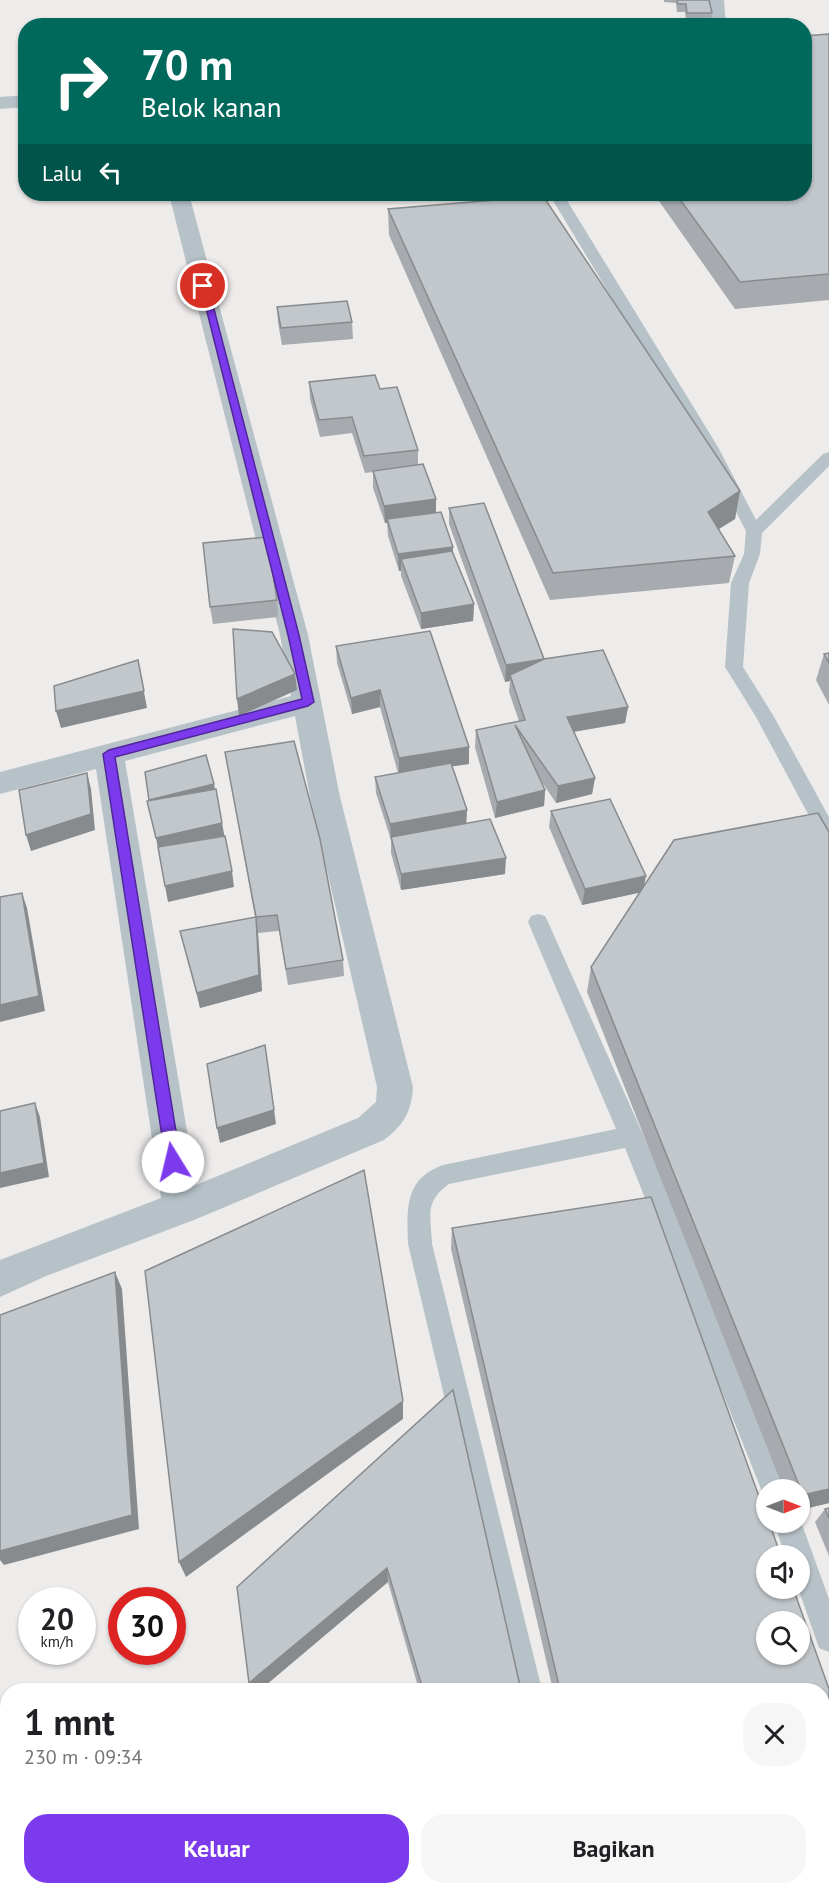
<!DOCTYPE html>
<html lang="id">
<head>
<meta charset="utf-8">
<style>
  :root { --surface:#fff; --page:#f6f6f6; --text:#202124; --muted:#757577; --accent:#7c3aed }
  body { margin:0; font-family:"PT Sans",sans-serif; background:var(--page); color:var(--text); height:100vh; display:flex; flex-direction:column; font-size:22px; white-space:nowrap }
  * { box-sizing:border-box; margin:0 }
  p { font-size:20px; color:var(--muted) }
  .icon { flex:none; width:33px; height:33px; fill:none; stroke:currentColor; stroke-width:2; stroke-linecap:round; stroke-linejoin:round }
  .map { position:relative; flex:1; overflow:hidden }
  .details { position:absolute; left:0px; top:1683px; width:830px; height:212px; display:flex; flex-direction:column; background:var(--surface); border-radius:24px 24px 0 0; box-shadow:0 2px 4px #0004 }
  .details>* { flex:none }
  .hud { position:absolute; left:18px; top:18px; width:794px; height:183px; border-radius:24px; box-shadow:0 2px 4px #0004; background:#00695c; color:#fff; overflow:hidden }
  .needle { width:39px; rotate:90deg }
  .tools { position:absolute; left:756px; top:1479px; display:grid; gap:12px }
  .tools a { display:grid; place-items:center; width:54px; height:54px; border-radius:50%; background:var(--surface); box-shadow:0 2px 4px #0004; font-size:30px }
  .speed { position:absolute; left:18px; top:1587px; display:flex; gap:12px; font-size:30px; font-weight:700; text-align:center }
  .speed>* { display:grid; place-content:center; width:78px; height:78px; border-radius:50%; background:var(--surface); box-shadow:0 2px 4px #0004; line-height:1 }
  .speed small { font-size:15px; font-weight:400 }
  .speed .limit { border:9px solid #d22; background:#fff; color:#111 }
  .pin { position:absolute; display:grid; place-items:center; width:51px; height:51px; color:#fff; margin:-26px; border:3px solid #fff; border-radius:50%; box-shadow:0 2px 6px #0007 }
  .me { position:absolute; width:66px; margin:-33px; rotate:351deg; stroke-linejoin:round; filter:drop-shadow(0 0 4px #0008) }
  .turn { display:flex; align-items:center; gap:21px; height:126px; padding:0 24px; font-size:27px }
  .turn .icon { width:78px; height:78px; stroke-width:2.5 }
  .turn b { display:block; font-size:42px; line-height:51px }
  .then { display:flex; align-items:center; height:57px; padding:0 24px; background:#0003; gap:12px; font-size:22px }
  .round { display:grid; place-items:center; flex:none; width:63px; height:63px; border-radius:24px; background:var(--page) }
  .summary { display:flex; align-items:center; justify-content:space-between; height:102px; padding:0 24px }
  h1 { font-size:36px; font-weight:700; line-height:45px }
  .cta { display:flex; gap:12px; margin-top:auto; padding:12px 24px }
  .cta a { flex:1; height:69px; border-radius:24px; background:var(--accent); color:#fff; font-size:24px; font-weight:700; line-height:69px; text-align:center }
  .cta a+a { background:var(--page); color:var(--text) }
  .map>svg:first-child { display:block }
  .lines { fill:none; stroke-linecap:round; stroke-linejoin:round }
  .service { fill:#b6c2c8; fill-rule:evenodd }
  .minor { fill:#b6c2c8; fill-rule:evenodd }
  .wall { fill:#a7abaf }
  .shaded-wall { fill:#888b8e }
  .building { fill:#c2c7cb; stroke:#888b8e; stroke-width:1.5; fill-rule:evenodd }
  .route { fill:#7c3aed; stroke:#51269a; stroke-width:1.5 }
</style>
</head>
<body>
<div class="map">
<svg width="829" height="1894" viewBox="0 0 829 1894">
  <rect width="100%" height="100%" fill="#eeebeb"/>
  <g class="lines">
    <g class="service">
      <path d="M549,194H563L718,447L756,520L823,454L829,452V466L762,533L760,554L749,583L743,667L773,715L829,817V842L822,840L756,717L725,667L731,583L744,554L746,531L702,447Z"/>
      <path d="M538,914L545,916L548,922L654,1159L787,1490H766V1500L765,1499L625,1148L449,1184C424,1202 431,1216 432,1244L542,1690H514L408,1244C407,1209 404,1179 443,1165L616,1129L528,922L531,916Z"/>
      <path d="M800,1519L829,1599V1652L819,1648L798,1588H800V1556H785L774,1522H800Z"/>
      <path d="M829,1837V1867L822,1869V1839Z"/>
      <path d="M565,1887H595L598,1894H566Z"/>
      <path d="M663,1887H716L714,1894H660Z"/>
    </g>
    <g class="minor">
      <path d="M706,0H724L726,26H708Z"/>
      <path d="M26,95V107L0,109V97Z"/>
      <path d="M169,194H189L308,635L340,797L413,1087C412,1111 403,1126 384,1140L194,1220L46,1276L0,1297V1260L161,1198L96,769L0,794V772L291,696L280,635ZM295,716L310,797L377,1087L376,1102L358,1118L196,1185L125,761Z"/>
    </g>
  </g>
  <g class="wall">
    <path d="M664,0H709L712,13L711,22L686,21L685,12H677L676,3L664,2Z"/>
    <path d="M829,34V300L735,309L654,194H804Z"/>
    <path d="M388,209L740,491L735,519L718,529L735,556L729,583L550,600L389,235Z"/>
    <path d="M277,307L352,322L353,339L282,345L278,323Z"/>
    <path d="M309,382L380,389L418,450V464L436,499V513L474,604L473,621L421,629L401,576V571H399L388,536L387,523H385L373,488V472L365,473L352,433L320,437L310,399Z"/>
    <path d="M449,508L544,659L628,707L625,723L574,732L595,778L592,794L556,803L542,782L545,790L544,806L495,818L475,747L476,730L519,721L509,692L510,681L505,682L449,524Z"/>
    <path d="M277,600L278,617L213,624L210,607Z"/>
    <path d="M336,646L469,764L452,766L467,810L466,823L505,874L401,890L391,853V840L376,793L375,777L398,773L380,707L352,714L337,663Z"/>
    <path d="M829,653V705L816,680L824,654Z"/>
    <path d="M225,752L343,960L344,976L288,985L279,931L258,933L262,991L200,1008L180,931L255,917Z"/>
    <path d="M551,811L644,887L829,1503L800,1510V1490H784L587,992L591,967L640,892L582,905L549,827Z"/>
    <path d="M452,1228L822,1690H553L451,1249Z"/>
    <path d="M453,1390L521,1690H419L388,1582L260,1690H252L249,1683Z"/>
    <path d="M829,1508V1556L815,1522L825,1509Z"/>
    <path d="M476,1887H565L567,1894H478Z"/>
  </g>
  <g class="shaded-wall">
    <path d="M740,491L735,519L703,539L708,512Z"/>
    <path d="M436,499V516L387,519V523H385L384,506Z"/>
    <path d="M453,547V563L401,559V571H399L398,554Z"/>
    <path d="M474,604L473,621L421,629V613Z"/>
    <path d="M544,659L510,675V681L505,682L506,665Z"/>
    <path d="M138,660L147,708L61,728L56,711Z"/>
    <path d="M295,674L297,690L239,716L237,699Z"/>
    <path d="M380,690V707L352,714L351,698Z"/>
    <path d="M628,707L625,723L565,733L567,717Z"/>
    <path d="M469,747V764L399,774V758Z"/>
    <path d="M87,773L91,789L95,830L31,851L26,835Z"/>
    <path d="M595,778L592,794L556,803L558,786Z"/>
    <path d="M214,784L216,793L149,800Z"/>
    <path d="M545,790L544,806L495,818L497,802Z"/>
    <path d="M467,810L466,826L391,837V840L390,824Z"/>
    <path d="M222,823L225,839L159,854L156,838Z"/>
    <path d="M506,858L505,874L401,890V874Z"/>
    <path d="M232,871L234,887L168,902L165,886Z"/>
    <path d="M646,876L643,892L582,905L585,889Z"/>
    <path d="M22,893L27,908L45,1011L0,1022V1005Z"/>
    <path d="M256,917L258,933L262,991L200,1008L197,993Z"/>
    <path d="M265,1045L276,1124L220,1143L217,1128Z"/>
    <path d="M35,1103L40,1117L49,1177L0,1188V1173Z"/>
    <path d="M115,1272L122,1289L139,1529L4,1565L0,1560V1551Z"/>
    <path d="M403,1401V1419L186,1577L179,1562Z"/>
    <path d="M829,1489V1503L800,1510V1501L803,1495Z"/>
    <path d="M387,1568L388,1582L260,1690H252L249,1683Z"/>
    <path d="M829,1730V1736L822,1739V1733Z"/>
  </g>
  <g class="building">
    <path d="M677,0H709L712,13H687L686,4H678Z"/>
    <path d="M829,34V274L740,282L676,194H804V36Z"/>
    <path d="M543,196L740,491L708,512L735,556L553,573L388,209Z"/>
    <path d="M347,301L352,322L281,328L277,307Z"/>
    <path d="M375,375L380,389L397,387L418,450L364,456L352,417L319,420L309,382Z"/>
    <path d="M423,464L436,499L384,506L373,471Z"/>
    <path d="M484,503L544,659L506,665L449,508Z"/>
    <path d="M441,512L453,547L398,554L387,519Z"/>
    <path d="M267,537L277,600L210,607L203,543Z"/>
    <path d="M452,551L474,604L421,613L401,559Z"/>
    <path d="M233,629L272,632L295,674L237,699Z"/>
    <path d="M430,631L469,747L399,758L380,690L351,698L336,646Z"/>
    <path d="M603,650L628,707L567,717L595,778L558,786L515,725L545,790L497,802L476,730L525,720L510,675L544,659Z"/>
    <path d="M829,653V663L824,654Z"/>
    <path d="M138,660L144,691L56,711L54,686Z"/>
    <path d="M294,741L320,839L343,960L286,969L277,915L256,917L225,752Z"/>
    <path d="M206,755L214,784L149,800L145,772Z"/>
    <path d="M451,763L467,810L390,824L375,777Z"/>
    <path d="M87,773L91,814L26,835L19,790Z"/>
    <path d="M216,789L222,823L156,838L147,801Z"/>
    <path d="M610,799L646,876L585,889L551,811Z"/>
    <path d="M818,813L829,832V1489L803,1495L591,967L674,840Z"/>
    <path d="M490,819L506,858L401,874L391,837Z"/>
    <path d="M225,836L232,871L165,886L158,847Z"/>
    <path d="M22,893L39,996L0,1005V897Z"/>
    <path d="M256,917L259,975L197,993L180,931Z"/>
    <path d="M265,1045L274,1110L217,1128L207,1064Z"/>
    <path d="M35,1103L44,1163L0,1173V1111Z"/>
    <path d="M364,1170L403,1401L179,1562L145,1271Z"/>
    <path d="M651,1197L766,1516V1522H769L781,1556H766V1588H793L829,1689V1730L822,1733V1690H560L452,1228ZM766,1622H800V1654H766Z"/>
    <path d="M115,1272L132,1515L0,1551V1315Z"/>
    <path d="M453,1390L521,1690H423L387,1568L249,1683L237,1587Z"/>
    <path d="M829,1508V1518L825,1509Z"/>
    <path d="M480,1887H565L567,1894H482Z"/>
  </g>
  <path class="route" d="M200,284L208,286L299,635L314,702L308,706L115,757L181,1162L179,1167L173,1169L168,1167L166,1162L103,754L109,750L302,699L288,635Z"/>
</svg>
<div class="tools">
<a><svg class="needle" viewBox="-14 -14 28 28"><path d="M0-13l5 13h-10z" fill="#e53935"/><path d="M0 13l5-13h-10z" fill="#757577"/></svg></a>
<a><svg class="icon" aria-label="sound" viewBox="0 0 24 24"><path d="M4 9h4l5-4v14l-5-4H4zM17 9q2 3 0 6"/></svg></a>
<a><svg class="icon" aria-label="search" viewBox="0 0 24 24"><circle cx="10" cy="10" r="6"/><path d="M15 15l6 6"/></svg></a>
</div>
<div class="speed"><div>20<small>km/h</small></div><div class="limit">30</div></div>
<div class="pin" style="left:203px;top:286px;background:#d93025"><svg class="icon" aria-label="arrive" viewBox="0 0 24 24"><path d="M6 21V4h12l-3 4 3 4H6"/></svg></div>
<svg class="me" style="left:173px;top:1162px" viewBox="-20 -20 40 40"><circle r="19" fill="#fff"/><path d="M0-13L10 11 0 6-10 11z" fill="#7c3aed"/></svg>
<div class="hud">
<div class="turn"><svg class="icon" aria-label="right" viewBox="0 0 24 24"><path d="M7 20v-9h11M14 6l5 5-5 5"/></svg><div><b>70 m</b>Belok kanan</div></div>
<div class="then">Lalu<svg class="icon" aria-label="left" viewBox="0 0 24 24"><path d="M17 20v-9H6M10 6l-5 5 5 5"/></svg></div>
</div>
<section class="details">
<div class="summary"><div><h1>1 mnt</h1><p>230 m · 09:34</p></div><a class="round"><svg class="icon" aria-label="close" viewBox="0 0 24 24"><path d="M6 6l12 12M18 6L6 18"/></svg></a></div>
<div class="cta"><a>Keluar</a><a>Bagikan</a></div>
</section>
</div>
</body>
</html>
